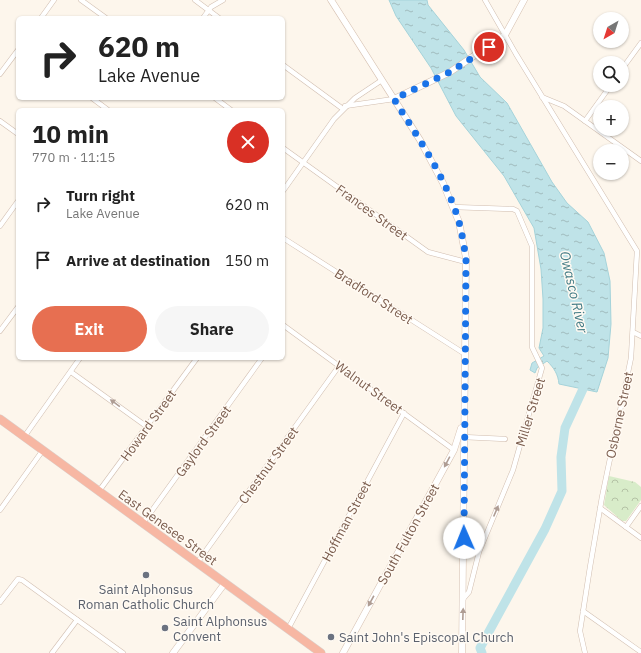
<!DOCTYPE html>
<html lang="en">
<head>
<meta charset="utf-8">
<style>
  :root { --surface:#fff; --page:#f6f6f6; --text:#222; --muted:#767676; --accent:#e76f51 }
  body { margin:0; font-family:"IBM Plex Sans",sans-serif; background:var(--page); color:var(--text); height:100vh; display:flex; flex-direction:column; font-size:15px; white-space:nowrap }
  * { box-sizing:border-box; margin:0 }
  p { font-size:13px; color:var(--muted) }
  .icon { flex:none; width:22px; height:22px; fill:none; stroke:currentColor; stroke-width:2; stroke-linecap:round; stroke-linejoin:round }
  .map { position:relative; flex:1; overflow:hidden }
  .drawer { position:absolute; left:16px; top:108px; width:269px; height:252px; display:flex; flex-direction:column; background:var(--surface); border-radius:6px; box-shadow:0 1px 3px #0004 }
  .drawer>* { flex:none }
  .guide { position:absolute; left:16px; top:16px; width:269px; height:84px; border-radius:6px; box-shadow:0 1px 3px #0004; background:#fff; color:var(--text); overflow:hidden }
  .needle { width:26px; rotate:219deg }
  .fabs { position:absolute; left:593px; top:12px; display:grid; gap:8px }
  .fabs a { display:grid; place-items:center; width:36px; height:36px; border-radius:50%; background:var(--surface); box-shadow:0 1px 3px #0004; font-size:20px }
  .pin { position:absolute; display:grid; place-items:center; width:34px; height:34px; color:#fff; margin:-17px; border:2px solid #fff; border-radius:50%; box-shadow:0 1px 4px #0007 }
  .me { position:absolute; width:44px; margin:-22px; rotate:359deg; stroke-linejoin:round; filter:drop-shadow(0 0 3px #0008) }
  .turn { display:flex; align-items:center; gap:14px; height:84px; padding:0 16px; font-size:18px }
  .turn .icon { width:52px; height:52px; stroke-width:2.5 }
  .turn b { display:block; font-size:28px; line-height:34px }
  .round { display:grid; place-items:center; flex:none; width:42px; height:42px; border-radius:21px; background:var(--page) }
  .overview { display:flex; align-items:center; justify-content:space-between; height:68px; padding:0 16px }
  h1 { font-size:24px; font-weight:700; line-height:30px }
  .cta { display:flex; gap:8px; margin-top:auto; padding:8px 16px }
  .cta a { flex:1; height:46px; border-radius:24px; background:var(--accent); color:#fff; font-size:16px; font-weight:700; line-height:46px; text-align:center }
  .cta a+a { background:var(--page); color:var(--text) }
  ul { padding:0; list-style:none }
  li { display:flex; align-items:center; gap:12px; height:56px; padding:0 16px }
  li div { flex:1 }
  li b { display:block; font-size:15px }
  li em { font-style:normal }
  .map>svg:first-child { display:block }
  .forest { fill:url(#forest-crowns) }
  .water { fill:url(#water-ripples); stroke:#a5d3da }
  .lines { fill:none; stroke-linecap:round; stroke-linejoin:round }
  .river { stroke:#bfe3e8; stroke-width:9 }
  .street-casing { stroke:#d1beb0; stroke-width:5.5 }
  .secondary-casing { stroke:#d6c0b0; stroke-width:7 }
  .highway-casing { stroke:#dad1cd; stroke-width:9 }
  .street { stroke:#fff; stroke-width:4.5 }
  .secondary { stroke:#fff; stroke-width:6 }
  .highway { stroke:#f7b7a3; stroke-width:8 }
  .oneway { fill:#af9d94 }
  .route { stroke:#1a73e8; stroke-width:7; stroke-dasharray:0 12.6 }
  .worship-dot { fill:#6b7280; stroke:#fffaf3; stroke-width:1.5 }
  .labels { text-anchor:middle; stroke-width:3; stroke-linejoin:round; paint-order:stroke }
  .street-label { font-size:13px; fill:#7a5c4d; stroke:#fffaf3 }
  .worship-label { font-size:13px; fill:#5b616d; stroke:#fffaf3; text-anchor:start }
  .water-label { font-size:14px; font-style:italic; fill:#437c86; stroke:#fffaf3 }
</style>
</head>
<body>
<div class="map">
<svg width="641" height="653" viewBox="0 0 641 653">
  <defs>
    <pattern id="forest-crowns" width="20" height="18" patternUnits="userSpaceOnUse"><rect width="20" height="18" fill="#d8ecc9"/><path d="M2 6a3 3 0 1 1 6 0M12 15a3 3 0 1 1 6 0" fill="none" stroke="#b4c2a5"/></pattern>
    <pattern id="water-ripples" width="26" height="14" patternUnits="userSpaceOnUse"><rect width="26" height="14" fill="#bfe3e8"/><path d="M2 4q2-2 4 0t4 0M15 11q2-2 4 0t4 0" fill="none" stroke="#a0bbbe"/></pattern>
  </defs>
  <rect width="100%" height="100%" fill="#fdf6ec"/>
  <path class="forest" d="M609,476L635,482L641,487V500L626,521H622L604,505Z"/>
  <path class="water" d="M389,0H427L428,5L464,50L480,77L507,103L552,182L567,203L588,222L604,253L610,281L611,324L608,358L597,392L559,384C558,374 554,368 547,361L537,368L535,373L530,370L532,363L544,356L539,348L543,328V299L541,269L534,228L504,176L456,116L431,68L396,16Z"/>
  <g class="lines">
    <path class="river" d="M482,653L480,648L545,529L562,491L561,457L565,428L583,389V377"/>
    <defs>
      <g id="street">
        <path d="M81,0L106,18"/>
        <path d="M195,0L219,18"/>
        <path d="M485,0L516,54L637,251L631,358L602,497L590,567L580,631L585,653"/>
        <path d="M41,18L54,0"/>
        <path d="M203,18L211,7L223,0"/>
        <path d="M283,65L343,109"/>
        <path d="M622,69L641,43"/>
        <path d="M0,74L18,50"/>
        <path d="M542,97L564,106L641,161"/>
        <path d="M92,98L108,110"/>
        <path d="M215,98L231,110"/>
        <path d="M345,106L394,99"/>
        <path d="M0,121L18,134"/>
        <path d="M585,121L611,85"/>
        <path d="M283,148L428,252L466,262"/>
        <path d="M283,191L334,119L355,98L382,80"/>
        <path d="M453,207L513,209L517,211L532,246V347L542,368L513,470L479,552L469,592L463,599"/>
        <path d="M0,226L18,201"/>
        <path d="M283,238L465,354"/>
        <path d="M283,325L454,450"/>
        <path d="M0,331L18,307"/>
        <path d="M633,332L641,336"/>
        <path d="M71,372L146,426"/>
        <path d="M24,437L80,358"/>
        <path d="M463,437L505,439"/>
        <path d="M99,491L197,358"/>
        <path d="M600,508L641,538"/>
        <path d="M0,510L43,450"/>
        <path d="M143,523L262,358"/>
        <path d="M626,527L641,506"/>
        <path d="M197,563L339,366"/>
        <path d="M0,602L18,579L22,580L123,653"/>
        <path d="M583,611L641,652"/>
        <path d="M288,629L404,413"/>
        <path d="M52,653L77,620"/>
      </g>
      <g id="secondary">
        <path d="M331,0L420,140L443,183L459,222L466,258L462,653"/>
        <path d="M394,99L450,72L505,35L524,0"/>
        <path d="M173,653L225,583"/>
        <path d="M343,653L454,450L461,428"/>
      </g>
      <path id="highway" d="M0,419L321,653"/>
    </defs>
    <use href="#street" class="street-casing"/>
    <use href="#secondary" class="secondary-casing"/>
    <use href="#highway" class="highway-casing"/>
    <use href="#street" class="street"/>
    <use href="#secondary" class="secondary"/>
    <use href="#highway" class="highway"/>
  </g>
  <defs><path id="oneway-solid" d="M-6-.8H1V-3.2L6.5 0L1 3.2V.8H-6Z"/></defs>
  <g class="oneway">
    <use href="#oneway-solid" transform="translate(115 403) rotate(-144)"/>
    <use href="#oneway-solid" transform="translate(447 462) rotate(118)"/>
    <use href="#oneway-solid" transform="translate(496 511) rotate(-67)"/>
    <use href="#oneway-solid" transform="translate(371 601) rotate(119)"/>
    <use href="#oneway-solid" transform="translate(463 614) rotate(-88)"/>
  </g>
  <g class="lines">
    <path class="route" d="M464,538L466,258C464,246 462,233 459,222C446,177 418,138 394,99L450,72L489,47"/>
  </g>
  <g class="worship-dot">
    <circle cx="146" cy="575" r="4"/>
    <circle cx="165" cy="628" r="4"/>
    <circle cx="331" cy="637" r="4"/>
  </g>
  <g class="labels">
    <g class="street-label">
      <text transform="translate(372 212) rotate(36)" y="5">Frances Street</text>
      <text transform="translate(374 296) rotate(33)" y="5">Bradford Street</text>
      <text transform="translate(369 387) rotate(36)" y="5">Walnut Street</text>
      <text transform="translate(530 412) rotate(-73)" y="5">Miller Street</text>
      <text transform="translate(619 415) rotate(-78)" y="5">Osborne Street</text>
      <text transform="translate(148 425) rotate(-54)" y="5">Howard Street</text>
      <text transform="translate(203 441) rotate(-54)" y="5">Gaylord Street</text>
      <text transform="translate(268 465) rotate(-54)" y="5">Chestnut Street</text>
      <text transform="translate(346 521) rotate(-62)" y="5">Hoffman Street</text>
      <text transform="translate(168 527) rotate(36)" y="5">East Genesee Street</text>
      <text transform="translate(408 534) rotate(-61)" y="5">South Fulton Street</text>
    </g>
    <g class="worship-label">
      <text x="146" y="594" text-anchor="middle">Saint Alphonsus<tspan x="146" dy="15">Roman Catholic Church</tspan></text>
      <text x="173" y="626">Saint Alphonsus<tspan x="173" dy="15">Convent</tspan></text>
      <text x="339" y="642">Saint John's Episcopal Church</text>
    </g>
    <g class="water-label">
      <text transform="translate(574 292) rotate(77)" y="5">Owasco River</text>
    </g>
  </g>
</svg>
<div class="fabs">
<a><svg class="needle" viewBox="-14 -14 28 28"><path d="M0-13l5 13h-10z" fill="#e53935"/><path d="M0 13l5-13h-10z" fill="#767676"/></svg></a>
<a><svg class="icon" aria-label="search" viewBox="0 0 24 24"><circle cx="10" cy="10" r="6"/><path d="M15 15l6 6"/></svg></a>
<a>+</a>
<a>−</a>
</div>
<div class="pin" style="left:489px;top:47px;background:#d93025"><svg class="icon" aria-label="arrive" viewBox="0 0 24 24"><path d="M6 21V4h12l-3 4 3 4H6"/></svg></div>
<svg class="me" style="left:464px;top:538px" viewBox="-20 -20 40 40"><circle r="19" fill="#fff"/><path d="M0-13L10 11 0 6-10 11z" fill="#1a73e8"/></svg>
<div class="guide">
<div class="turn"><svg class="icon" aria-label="right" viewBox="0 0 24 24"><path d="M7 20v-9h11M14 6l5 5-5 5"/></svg><div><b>620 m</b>Lake Avenue</div></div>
</div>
<section class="drawer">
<div class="overview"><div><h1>10 min</h1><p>770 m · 11:15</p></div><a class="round" style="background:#d93025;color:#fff"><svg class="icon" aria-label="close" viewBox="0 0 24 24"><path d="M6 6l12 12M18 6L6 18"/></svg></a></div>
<ul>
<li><svg class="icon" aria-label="right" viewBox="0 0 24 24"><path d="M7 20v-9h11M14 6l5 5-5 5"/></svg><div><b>Turn right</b><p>Lake Avenue</p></div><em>620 m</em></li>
<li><svg class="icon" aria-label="arrive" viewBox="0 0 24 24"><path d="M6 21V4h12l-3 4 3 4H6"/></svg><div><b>Arrive at destination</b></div><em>150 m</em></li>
</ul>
<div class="cta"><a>Exit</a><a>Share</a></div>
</section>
</div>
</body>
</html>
